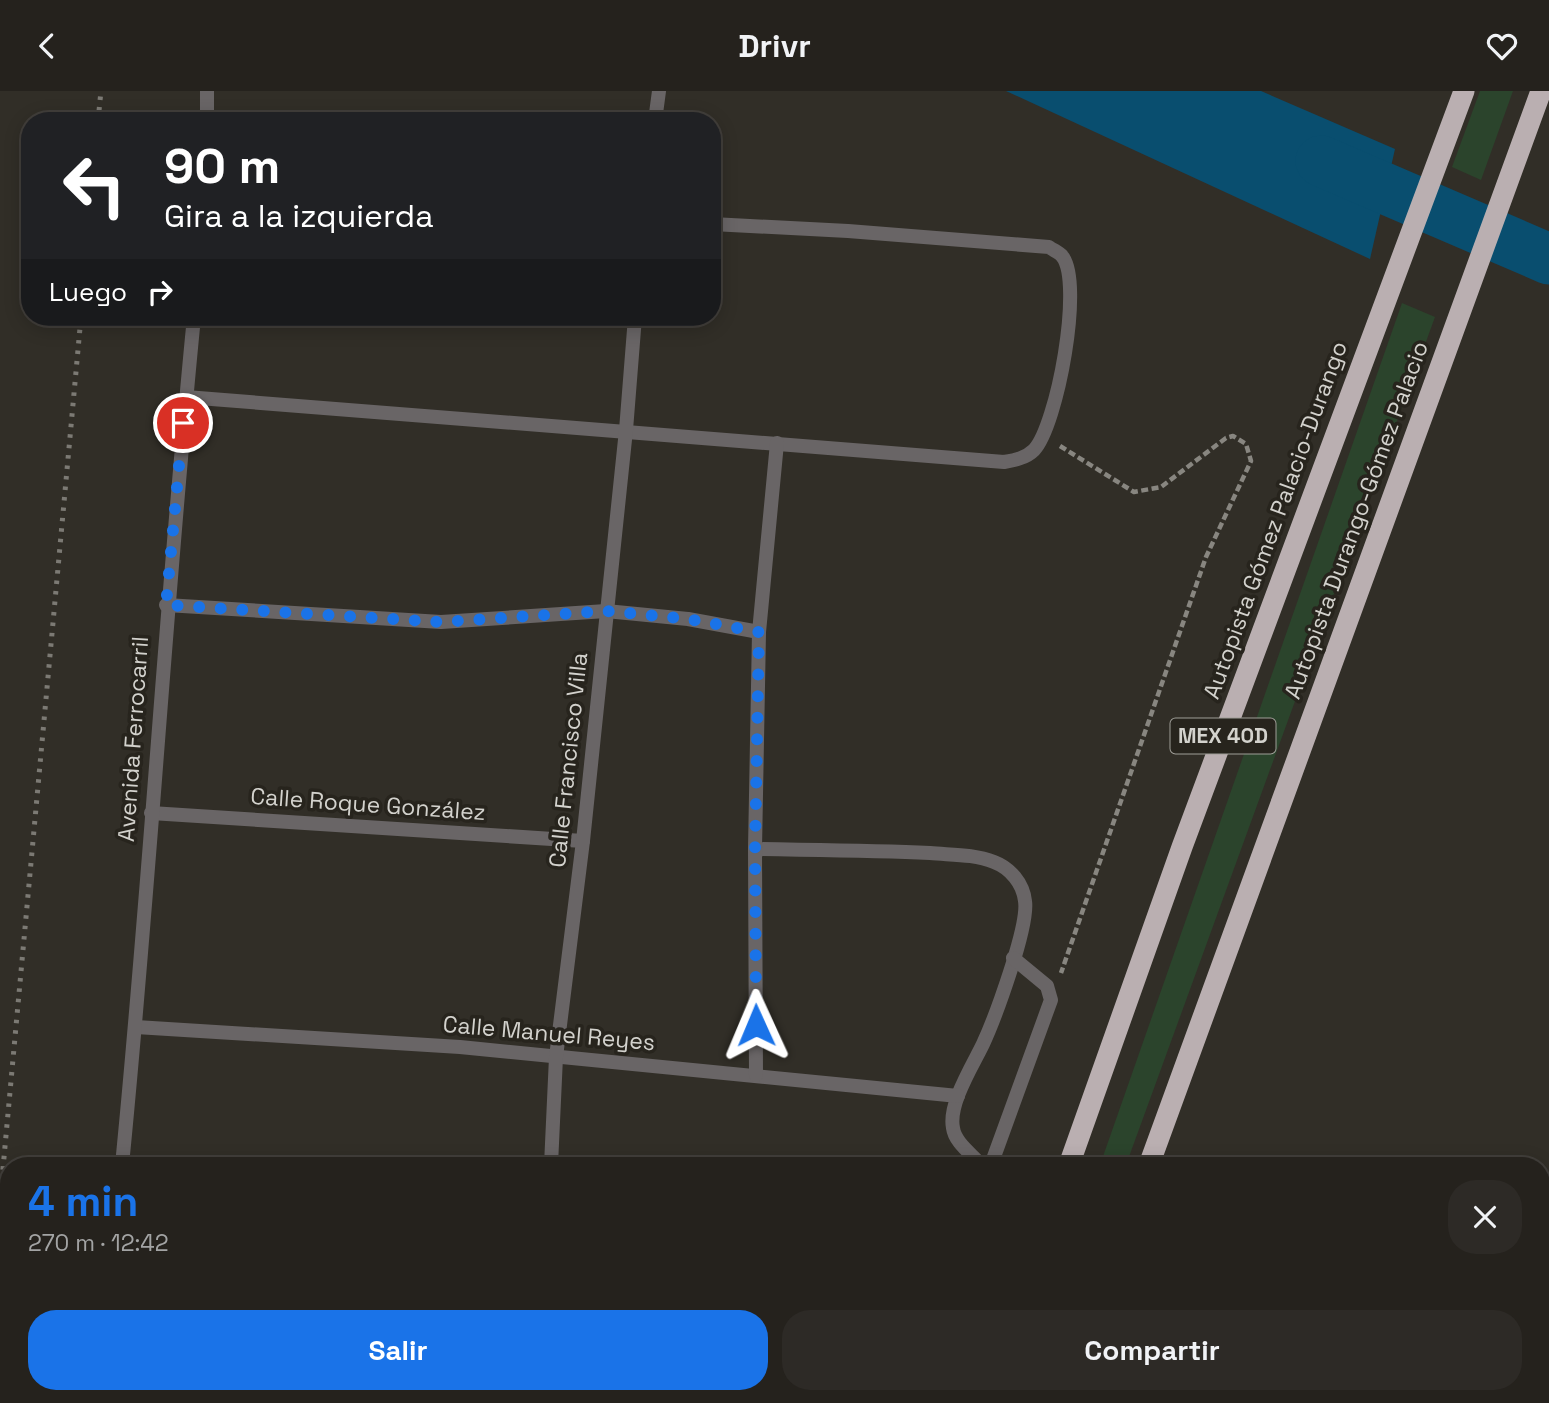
<!DOCTYPE html>
<html lang="es">
<head>
<meta charset="utf-8">
<style>
  :root { --surface:#25221d; --page:#2d2a26; --text:#f1f3f6; --muted:#a3a4a4; --line:#423f3b; --accent:#1a73e8 }
  body { margin:0; font-family:"Space Grotesk",sans-serif; background:var(--page); color:var(--text); height:100vh; display:flex; flex-direction:column; font-size:26px; white-space:nowrap }
  * { box-sizing:border-box; margin:0 }
  p { font-size:23px; color:var(--muted) }
  .icon { flex:none; width:38px; height:38px; fill:none; stroke:currentColor; stroke-width:2; stroke-linecap:round; stroke-linejoin:round }
  .map { position:relative; flex:1; overflow:hidden }
  .sheet { position:absolute; left:0px; top:1066px; width:1550px; height:247px; display:flex; flex-direction:column; background:var(--surface); border-radius:28px 28px 0 0; box-shadow:0 4px 18px #0003,0 0 0 2px var(--line) }
  .sheet>* { flex:none }
  .top-card { position:absolute; left:21px; top:21px; width:700px; height:214px; border-radius:28px; box-shadow:0 4px 18px #0003,0 0 0 2px var(--line); background:#202124; color:#fff; overflow:hidden }
  .pin { position:absolute; display:grid; place-items:center; width:60px; height:60px; color:#fff; margin:-30px; border:4px solid #fff; border-radius:50%; box-shadow:0 2px 7px #0007 }
  .me { position:absolute; width:77px; margin:-38px; rotate:359deg; stroke-linejoin:round; filter:drop-shadow(0 0 5px #0008) }
  .turn { display:flex; align-items:center; gap:24px; height:147px; padding:0 28px; font-size:32px }
  .turn .icon { width:91px; height:91px; stroke-width:2.5 }
  .turn b { display:block; font-size:49px; line-height:60px }
  .then { display:flex; align-items:center; height:66px; padding:0 28px; background:#0003; gap:14px; font-size:26px }
  .round { display:grid; place-items:center; flex:none; width:74px; height:74px; border-radius:28px; background:var(--page) }
  .summary { display:flex; align-items:center; justify-content:space-between; height:119px; padding:0 28px }
  h1 { font-size:42px; font-weight:800; line-height:52px; color:var(--accent) }
  .cta { display:flex; gap:14px; margin-top:auto; padding:14px 28px }
  .cta a { flex:1; height:80px; border-radius:28px; background:var(--accent); color:#fff; font-size:28px; font-weight:800; line-height:80px; text-align:center }
  .cta a+a { background:var(--page); color:var(--text) }
  header { display:flex; justify-content:space-between; align-items:center; height:91px; padding:0 28px; background:var(--surface); font-size:32px; font-weight:800 }
  .map>svg:first-child { display:block }
  .green { fill:#2b442c }
  .water { fill:#094e6f }
  .lines { fill:none; stroke-linecap:round; stroke-linejoin:round }
  .river { stroke:#094e6f; stroke-width:51 }
  .path { stroke:#888680; stroke-width:4.5; stroke-dasharray:7 3.5; stroke-linecap:butt }
  .minor { stroke:#696566; stroke-width:14 }
  .motorway { stroke:#baafb1; stroke-width:21 }
  .rail { stroke:#7c7a74; stroke-width:5; stroke-dasharray:3.5 7; stroke-linecap:butt }
  .route { stroke:#1a73e8; stroke-width:12; stroke-dasharray:0 21.6 }
  .labels { text-anchor:middle; stroke-width:7; stroke-linejoin:round; paint-order:stroke }
  .shield { fill:#27241d; stroke:#9f9e98; stroke-width:2 }
  .shield-label { font-size:21px; font-weight:bold; fill:#d3d2cd }
  .street-label { font-size:23px; fill:#d3d2cd; stroke:#27241d }
</style>
</head>
<body>
<header><svg class="icon" aria-label="back" viewBox="0 0 24 24"><path d="M15 5l-7 7 7 7"/></svg>Drivr<svg class="icon" aria-label="heart" viewBox="0 0 24 24"><path d="M12 20l-8-8c-3-5 5-10 8-4 3-6 11-1 8 4z"/></svg></header>
<div class="map">
<svg width="1549" height="1312" viewBox="0 0 1549 1312">
  <rect width="100%" height="100%" fill="#312e27"/>
  <g class="green">
    <path d="M1480,0H1513L1481,89L1452,76Z"/>
    <path d="M1402,212L1435,226L1126,1074H1100Z"/>
    <path d="M1020,1304H1043L1040,1312H1017Z"/>
  </g>
  <path class="water" d="M1006,0H1261L1395,58L1370,168Z"/>
  <g class="lines">
    <path class="river" d="M1321,70L1549,168"/>
    <path class="path" d="M1060,355L1134,401L1161,396L1226,347L1233,345L1246,353L1251,370L1206,466L1061,882"/>
    <g class="minor">
      <path d="M207,0V30"/>
      <path d="M655,30L659,0"/>
      <path d="M186,306L1004,371C1015,369 1026,367 1034,359C1057,335 1084,191 1062,165C1060,162 1053,159 1049,156L848,140L712,133"/>
      <path d="M166,514L441,531L606,520L688,528L759,541"/>
      <path d="M151,722L583,750"/>
      <path d="M755,758C813,759 872,759 930,762C951,764 974,763 994,771C1010,777 1023,792 1025,810C1029,835 995,927 983,953C973,974 948,1013 953,1037C955,1052 972,1063 981,1074"/>
      <path d="M136,936L460,956L958,1005"/>
      <path d="M756,984L755,758L759,541L777,352"/>
      <path d="M122,1074C150,792 166,508 194,226"/>
      <path d="M551,1074L556,966L583,750L626,339L635,226"/>
      <path d="M991,1074L1051,909L1047,895L1013,867"/>
      <path d="M95,1312L96,1304"/>
      <path d="M536,1312L537,1304"/>
      <path d="M873,1312L876,1304"/>
      <path d="M906,1312L910,1304"/>
    </g>
    <g class="motorway">
      <path d="M1069,1074L1182,756L1464,0"/>
      <path d="M1149,1074L1541,0"/>
      <path d="M988,1312L991,1304"/>
      <path d="M1062,1312L1065,1304"/>
    </g>
    <g class="rail">
      <path d="M98,30L101,0"/>
      <path d="M0,1110L81,226"/>
    </g>
  </g>
  <g class="lines">
    <path class="route" d="M183,332L166,514L441,531L606,520L688,528L759,541L755,758L756,934"/>
  </g>
  <g class="labels">
    <rect class="shield" x="1170.5" y="627.5" width="105" height="35" rx="5"/>
    <g class="shield-label">
      <text x="1223" y="652">MEX 40D</text>
    </g>
    <g class="street-label">
      <text transform="translate(1275 429) rotate(-70)" y="8">Autopista Gómez Palacio-Durango</text>
      <text transform="translate(1356 429) rotate(-70)" y="8">Autopista Durango-Gómez Palacio</text>
      <text transform="translate(133 648) rotate(-86)" y="8">Avenida Ferrocarril</text>
      <text transform="translate(568 669) rotate(-84)" y="8">Calle Francisco Villa</text>
      <text transform="translate(368 713) rotate(4)" y="8">Calle Roque González</text>
      <text transform="translate(549 942) rotate(5)" y="8">Calle Manuel Reyes</text>
    </g>
  </g>
</svg>
<div class="pin" style="left:183px;top:332px;background:#d93025"><svg class="icon" aria-label="arrive" viewBox="0 0 24 24"><path d="M6 21V4h12l-3 4 3 4H6"/></svg></div>
<svg class="me" style="left:756px;top:934px" viewBox="-20 -20 40 40"><path d="M0-17L14 15 0 8-14 15z" fill="#1a73e8" stroke="#fff" stroke-width="4"/></svg>
<div class="top-card">
<div class="turn"><svg class="icon" aria-label="left" viewBox="0 0 24 24"><path d="M17 20v-9H6M10 6l-5 5 5 5"/></svg><div><b>90 m</b>Gira a la izquierda</div></div>
<div class="then">Luego<svg class="icon" aria-label="right" viewBox="0 0 24 24"><path d="M7 20v-9h11M14 6l5 5-5 5"/></svg></div>
</div>
<section class="sheet">
<div class="summary"><div><h1>4 min</h1><p>270 m · 12:42</p></div><a class="round"><svg class="icon" aria-label="close" viewBox="0 0 24 24"><path d="M6 6l12 12M18 6L6 18"/></svg></a></div>
<div class="cta"><a>Salir</a><a>Compartir</a></div>
</section>
</div>
</body>
</html>
